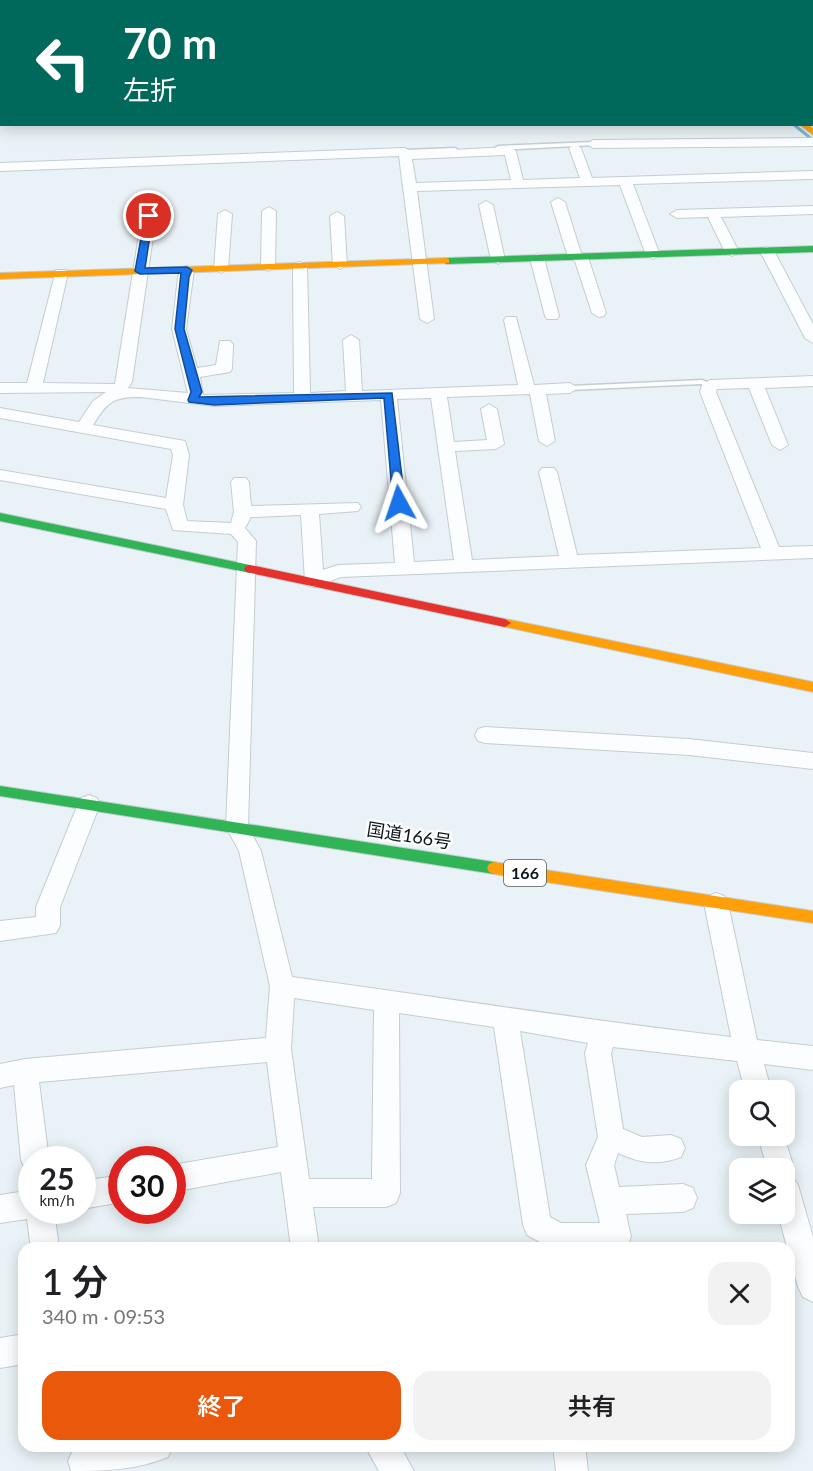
<!DOCTYPE html>
<html lang="ja">
<head>
<meta charset="utf-8">
<style>
  :root { --surface:#fff; --page:#f2f2f2; --text:#202124; --muted:#757577; --accent:#ea580c }
  body { margin:0; font-family:Lato,"Noto Sans JP",sans-serif; background:var(--page); color:var(--text); height:100vh; display:flex; flex-direction:column; font-size:22px; white-space:nowrap }
  * { box-sizing:border-box; margin:0 }
  p { font-size:20px; color:var(--muted) }
  .icon { flex:none; width:33px; height:33px; fill:none; stroke:currentColor; stroke-width:2; stroke-linecap:round; stroke-linejoin:round }
  .map { position:relative; flex:1; overflow:hidden }
  .panel { position:absolute; left:18px; top:1242px; width:777px; height:210px; display:flex; flex-direction:column; background:var(--surface); border-radius:18px; box-shadow:0 3px 15px #0003 }
  .panel>* { flex:none }
  .hud { position:absolute; left:0px; top:0px; width:813px; height:126px; box-shadow:0 3px 15px #0003; background:#00695c; color:#fff; overflow:hidden }
  .controls { position:absolute; left:729px; top:1080px; display:grid; gap:12px }
  .controls a { display:grid; place-items:center; width:66px; height:66px; border-radius:12px; background:var(--surface); box-shadow:0 3px 15px #0003; font-size:30px }
  .speed { position:absolute; left:18px; top:1146px; display:flex; gap:12px; font-size:30px; font-weight:700; text-align:center }
  .speed>* { display:grid; place-content:center; width:78px; height:78px; border-radius:50%; background:var(--surface); box-shadow:0 3px 15px #0003; line-height:1 }
  .speed small { font-size:15px; font-weight:400 }
  .speed .limit { border:9px solid #d22; background:#fff; color:#111 }
  .pin { position:absolute; display:grid; place-items:center; width:51px; height:51px; color:#fff; margin:-26px; border:3px solid #fff; border-radius:50%; box-shadow:0 2px 6px #0007 }
  .me { position:absolute; width:66px; margin:-33px; rotate:355deg; stroke-linejoin:round; filter:drop-shadow(0 0 4px #0008) }
  .turn { display:flex; align-items:center; gap:21px; height:126px; padding:0 24px; font-size:27px }
  .turn .icon { width:78px; height:78px; stroke-width:2.5 }
  .turn b { display:block; font-size:42px; line-height:51px }
  .round { display:grid; place-items:center; flex:none; width:63px; height:63px; border-radius:18px; background:var(--page) }
  .head { display:flex; align-items:center; justify-content:space-between; height:102px; padding:0 24px }
  h1 { font-size:36px; font-weight:600; line-height:45px }
  .action { display:flex; gap:12px; margin-top:auto; padding:12px 24px }
  .action a { flex:1; height:69px; border-radius:18px; background:var(--accent); color:#fff; font-size:24px; font-weight:600; line-height:69px; text-align:center }
  .action a+a { background:var(--page); color:var(--text) }
  .map>svg:first-child { display:block }
  .lines { fill:none; stroke-linecap:round; stroke-linejoin:round }
  .stream { stroke:#7fb6cd; stroke-width:3 }
  .lane-casing { stroke:#c4cdd2; stroke-width:3 }
  .street-casing { stroke:#c4cdd2; stroke-width:2 }
  .fast-casing { stroke:#c4cdd2; stroke-width:2 }
  .slow-casing { stroke:#c4cdd2; stroke-width:2 }
  .jam-casing { stroke:#c4cdd2; stroke-width:2 }
  .lane { fill:#fcfdfe; fill-rule:evenodd }
  .street { fill:#fcfdfe; fill-rule:evenodd }
  .fast { fill:#30b455; fill-rule:evenodd }
  .slow { fill:#ff9f0a; fill-rule:evenodd }
  .jam { fill:#e5322d; fill-rule:evenodd }
  .route { fill:#1a73e8; stroke:#114b97; stroke-width:1.5 }
  .labels { text-anchor:middle; stroke-width:5; stroke-linejoin:round; paint-order:stroke }
  .shield { fill:#fff; stroke:#545b5e; stroke-width:1.5 }
  .shield-label { font-size:16px; font-weight:bold; fill:#0b1519 }
  .street-label { font-size:18px; fill:#0b1519; stroke:#fff }
</style>
</head>
<body>
<div class="map">
<svg width="813" height="1471" viewBox="0 0 813 1471">
  <rect width="100%" height="100%" fill="#e9f2f6"/>
  <g class="lines">
    <g class="stream">
      <path d="M481,0L483,2"/>
      <path d="M793,124L813,140"/>
    </g>
    <defs>
      <g id="lane">
        <path d="M593,142L596,144L595,145L498,150L495,148L498,146Z"/>
        <path d="M455,148L457,149V151L405,154L402,152L405,150Z"/>
        <path d="M702,380L714,385L710,387L701,384L570,390L566,388L570,386Z"/>
      </g>
      <g id="street">
        <path d="M812,1H813V7L810,2Z"/>
        <rect x="0" y="17" width="2" height="6"/>
        <path d="M812,112H813V120L812,119Z"/>
        <path d="M813,138V146L593,148L587,144L593,140Z"/>
        <path d="M575,144L581,148L592,178L813,171V179L633,184L660,255L653,259L646,255L620,185L417,191L434,319L427,323L420,319L399,156L0,171V163L405,148L411,152L510,147L516,151L523,180L580,178L569,148ZM505,155L511,180L416,183L412,159Z"/>
        <path d="M558,198L565,202L581,253L588,257L606,313L604,316L599,317L592,313L575,261L568,257L551,202Z"/>
        <path d="M486,201L493,205L505,260L498,264L491,260L479,205Z"/>
        <path d="M813,206V214L721,217L739,252L732,256L725,252L708,217L677,218L670,214L677,210Z"/>
        <path d="M269,207L276,211L275,267L268,271L261,267L262,211Z"/>
        <path d="M225,210L232,214L228,269L221,273L214,269L218,214Z"/>
        <path d="M149,212L156,216L132,382L128,388L188,393L172,329L178,277L182,267L187,266L194,270L186,329L197,368L216,365L220,341H230L233,344L232,369L230,372L200,377L203,395L294,393L293,266L295,263L300,262L307,266L310,393L346,391L343,340L351,335L359,340L362,391L518,385L504,320L506,317H516L534,385L570,383L578,388L570,393L546,394L555,441L547,446L539,441L530,394L447,397L454,442L487,440L481,409L489,404L497,409L504,444L496,449L455,451L472,560L559,556L539,472L542,468H554L557,472L577,555L761,548L700,392L702,385L710,380L813,376V386L765,388L788,445L780,450L772,445L749,388L717,389L716,392L779,547L813,546V558L341,577L314,587L307,585L305,581L301,515L251,517L245,528L256,541L248,827L261,851L292,977C438,997 584,1020 731,1037L704,903L708,896L716,893L724,896L728,903L757,1040L813,1046V1070L764,1064L771,1090H745L737,1061L613,1047L611,1053L623,1129L642,1137L671,1135L681,1139L685,1148L681,1157C657,1166 640,1163 618,1153L614,1165L619,1187L683,1184L693,1188L697,1198L693,1208L683,1212L626,1214L631,1237L627,1247L551,1248L527,1235L523,1225L494,1027L399,1013L400,1193L396,1203L386,1207H313L319,1248H291L281,1172L172,1192V1165L278,1147L267,1062L39,1082L49,1160H32V1172L25,1169L21,1160L14,1085L0,1088V1064L25,1059L266,1038L270,986L239,851L226,827L238,542L231,534L173,530L166,509L0,480V470L166,498L173,455L171,449L0,418V408L79,422L93,401L106,392L0,393V383H27L56,270H66L68,273L43,383L115,384L142,216ZM141,397L214,406L381,400L395,563L338,565L323,570L319,514L358,511L361,507L358,503L251,506L249,482L246,478H234L231,482L234,512L231,523L187,521L183,505L189,455L185,441L93,425C108,401 113,397 141,397ZM431,398L454,560L414,562L397,399ZM294,998L374,1010L372,1179H309L291,1049ZM520,1031L588,1043L585,1053L598,1137L586,1165L600,1223H561L550,1217Z"/>
        <path d="M337,212L344,216L347,265L340,269L333,265L330,216Z"/>
        <path d="M767,247L774,251L813,324V343L805,338L760,251Z"/>
        <path d="M537,254L544,258L559,316L557,319H547L545,316L530,258Z"/>
        <path d="M485,727L689,739L813,753V769L689,755L485,743L478,741L475,735L478,729Z"/>
        <path d="M89,795L97,798L100,804L60,907V926L56,933L0,941V921L36,917V907L78,804L81,798Z"/>
        <path d="M758,1136H784L794,1168L791,1174L798,1185L813,1237V1302L803,1297L798,1287L778,1214H784V1168H767Z"/>
        <path d="M122,1175V1202L82,1209V1181Z"/>
        <path d="M32,1190V1210H54L59,1248H31L27,1219L0,1223V1195Z"/>
        <path d="M24,1334V1364L0,1368V1338Z"/>
        <path d="M82,1446H173L168,1457C137,1470 104,1471 71,1471L68,1461L73,1450Z"/>
        <path d="M365,1446H400L414,1471H379Z"/>
        <path d="M553,1446H585L588,1471H556Z"/>
      </g>
      <g id="fast">
        <path d="M813,246V252L446,264L442,261L446,258Z"/>
        <path d="M0,513L250,565L256,569L250,573L0,521Z"/>
        <path d="M0,786L494,862L499,864L501,868L499,872L494,874L0,796Z"/>
      </g>
      <g id="slow">
        <path d="M799,124H808L813,129V135Z"/>
        <path d="M446,258L449,259V263L0,279V273Z"/>
        <path d="M505,619L813,682V692L501,626L499,623Z"/>
        <path d="M494,862L813,911V923L494,874L489,872L487,868L489,864Z"/>
      </g>
      <g id="jam">
        <path d="M615,0H622L623,2H616Z"/>
        <path d="M250,565L505,619L511,623L505,627L246,572L244,569L246,566Z"/>
      </g>
    </defs>
    <use href="#lane" class="lane-casing"/>
    <use href="#street" class="street-casing"/>
    <use href="#fast" class="fast-casing"/>
    <use href="#slow" class="slow-casing"/>
    <use href="#jam" class="jam-casing"/>
    <use href="#lane" class="lane"/>
    <use href="#street" class="street"/>
    <use href="#fast" class="fast"/>
    <use href="#slow" class="slow"/>
    <use href="#jam" class="jam"/>
  </g>
  <path class="route" d="M149,213L153,216L145,268L187,267L192,270L189,277L184,329L202,392L199,397L392,393L405,503L403,506H395L393,503L384,398L214,405L189,402L188,400L191,392L175,329L181,273L140,274L135,271L145,216Z"/>
  <g class="labels">
    <rect class="shield" x="504" y="860" width="42" height="26" rx="4.5"/>
    <g class="shield-label">
      <text x="525" y="879">166</text>
    </g>
    <g class="street-label">
      <text transform="translate(409 836) rotate(9)" y="6">国道166号</text>
    </g>
  </g>
</svg>
<div class="controls">
<a><svg class="icon" aria-label="search" viewBox="0 0 24 24"><circle cx="10" cy="10" r="6"/><path d="M15 15l6 6"/></svg></a>
<a><svg class="icon" aria-label="layers" viewBox="0 0 24 24"><path d="M12 4l9 5-9 5-9-5zM3 14l9 5 9-5"/></svg></a>
</div>
<div class="speed"><div>25<small>km/h</small></div><div class="limit">30</div></div>
<div class="pin" style="left:149px;top:216px;background:#d93025"><svg class="icon" aria-label="arrive" viewBox="0 0 24 24"><path d="M6 21V4h12l-3 4 3 4H6"/></svg></div>
<svg class="me" style="left:399px;top:503px" viewBox="-20 -20 40 40"><path d="M0-17L14 15 0 8-14 15z" fill="#1a73e8" stroke="#fff" stroke-width="4"/></svg>
<div class="hud">
<div class="turn"><svg class="icon" aria-label="left" viewBox="0 0 24 24"><path d="M17 20v-9H6M10 6l-5 5 5 5"/></svg><div><b>70 m</b>左折</div></div>
</div>
<section class="panel">
<div class="head"><div><h1>1 分</h1><p>340 m · 09:53</p></div><a class="round"><svg class="icon" aria-label="close" viewBox="0 0 24 24"><path d="M6 6l12 12M18 6L6 18"/></svg></a></div>
<div class="action"><a>終了</a><a>共有</a></div>
</section>
</div>
</body>
</html>
